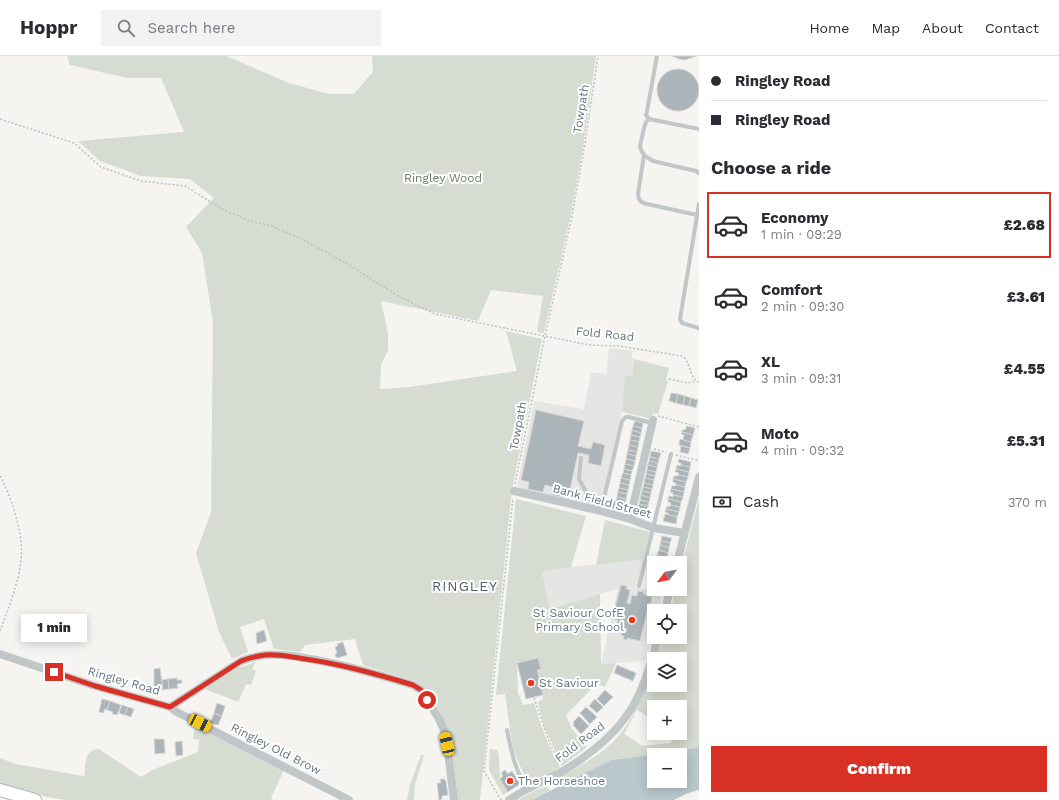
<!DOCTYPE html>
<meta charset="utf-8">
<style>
body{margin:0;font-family:"Work Sans",sans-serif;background:#f2f2f3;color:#2b2b33;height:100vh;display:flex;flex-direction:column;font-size:15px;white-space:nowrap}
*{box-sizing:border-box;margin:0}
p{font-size:13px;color:#7c7c81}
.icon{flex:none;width:22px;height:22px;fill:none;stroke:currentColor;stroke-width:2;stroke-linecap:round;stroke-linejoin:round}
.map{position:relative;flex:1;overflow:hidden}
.drawer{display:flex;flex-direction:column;background:#fff;width:360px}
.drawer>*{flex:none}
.hud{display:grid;align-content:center;height:88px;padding:0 12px;background:#fff}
.needle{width:26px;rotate:238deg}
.tools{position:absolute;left:647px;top:500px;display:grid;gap:8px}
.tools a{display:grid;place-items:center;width:40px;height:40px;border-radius:0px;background:#fff;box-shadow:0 2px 10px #0003;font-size:20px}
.end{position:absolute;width:18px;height:18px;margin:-9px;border:5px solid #d93025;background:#fff;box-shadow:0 0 0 2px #fff}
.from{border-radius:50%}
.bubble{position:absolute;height:28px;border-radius:0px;background:#fff;box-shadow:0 2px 10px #0003;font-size:13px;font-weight:800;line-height:28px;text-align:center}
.car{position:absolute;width:12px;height:24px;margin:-12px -6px;border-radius:5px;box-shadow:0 0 3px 1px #0007;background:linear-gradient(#f5c518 24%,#345 0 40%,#f5c518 0 76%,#345 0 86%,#f5c518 0)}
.hud b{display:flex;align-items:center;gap:14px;height:38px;font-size:15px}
.hud b+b{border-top:1px solid #e1e1e2}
.hud i{width:10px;height:10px;background:#2b2b33}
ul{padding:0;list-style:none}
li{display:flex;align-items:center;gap:12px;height:66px;margin:0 8px 6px;padding:0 4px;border:2px solid transparent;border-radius:0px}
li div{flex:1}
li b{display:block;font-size:15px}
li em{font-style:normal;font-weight:800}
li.on{border-color:#d93025}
li>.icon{width:36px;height:36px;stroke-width:1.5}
h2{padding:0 12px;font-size:18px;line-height:48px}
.pay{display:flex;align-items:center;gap:10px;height:44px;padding:0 12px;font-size:15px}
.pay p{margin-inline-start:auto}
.primary-button{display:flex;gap:8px;margin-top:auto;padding:8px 12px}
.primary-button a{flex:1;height:46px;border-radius:0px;background:#d93025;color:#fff;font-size:16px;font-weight:800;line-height:46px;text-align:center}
header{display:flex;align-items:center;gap:24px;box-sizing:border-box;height:56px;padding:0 20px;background:#fff;border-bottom:1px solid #e1e1e2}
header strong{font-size:19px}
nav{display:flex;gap:22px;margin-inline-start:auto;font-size:14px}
.search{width:280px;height:36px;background:#f2f2f3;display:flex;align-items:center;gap:10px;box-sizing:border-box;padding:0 14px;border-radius:0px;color:#7c7c81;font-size:15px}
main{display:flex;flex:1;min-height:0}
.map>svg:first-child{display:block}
</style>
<header>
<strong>Hoppr</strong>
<div class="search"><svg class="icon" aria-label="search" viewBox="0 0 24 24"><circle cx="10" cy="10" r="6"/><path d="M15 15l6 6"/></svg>Search here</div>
<nav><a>Home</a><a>Map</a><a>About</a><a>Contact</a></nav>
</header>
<main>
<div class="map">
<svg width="699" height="744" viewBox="0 0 699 744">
<rect width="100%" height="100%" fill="#f5f4f0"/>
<g fill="#e5e6e4">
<path d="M609,292L635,295L632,296V299L634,303L632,320L625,319L622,356L600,452L517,432L534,345L584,353L591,316L606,318Z"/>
<path d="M643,503L637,531L662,538L658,555H654V573L647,601L644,605L601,608L618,533L550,553L542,514Z"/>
</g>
<g fill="#d6dcd1" fill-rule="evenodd">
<path d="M67,0H226L289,27L329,38H354L373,16L372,0H596L583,92L570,163L544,277L537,276L543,240L491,234L478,265L381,245L388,278V294L381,309L380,333L409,331L517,315L506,275L542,283L512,434L480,744H458L451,688L444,666L436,649L425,633L415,625L363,609L355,583L305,589L300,596L274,593L264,563L240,571L248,596L232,603L219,576L196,497L211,456L213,266L202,197L186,171L214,142L190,123L141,120L100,105L78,85L184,76L161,22H127L70,9Z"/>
<path d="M634,303L669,312L666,324L668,325L658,358L653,357L652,363L622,356L625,319L632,320Z"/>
<path d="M699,442V691L675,696L611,704L565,728L561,721C578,711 602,698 615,684C635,662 645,636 654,607V629H680V603H656L663,581H680V555H670L676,533H680V516ZM654,651H680V677H676L670,687L643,690L624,678L637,654L654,664Z"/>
<path d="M516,443L586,460L571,511L542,515L550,553L600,538L601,608L616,607L605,631L597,627L566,659L572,673L587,691L562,710L544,670L538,646L543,643L537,614L541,613L538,602L517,607L518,637L523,649L534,647C541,669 548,691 560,711C549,719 539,723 526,723L513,694L505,638L496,639Z"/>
<path d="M605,464L650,476L643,503L596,509Z"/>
<path d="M256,606L252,613L256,615L251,629L246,628L238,646L205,633L238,612Z"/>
<path d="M195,670L284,714L271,742L273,744H66L47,741L0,728V702L15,708L84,720C86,709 84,693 99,693L141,721L152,714L198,696L199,684L193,683Z"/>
<path d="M490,693L497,694L499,699L500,723L508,736L503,739L489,714Z"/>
<path d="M421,699H424L415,729L414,744H407L410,728Z"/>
<path d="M547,730L550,735L532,744H518L534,735Z"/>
</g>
<path fill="#bac8cc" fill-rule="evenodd" d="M699,691V734L686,738L674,744H532L611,704L675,696ZM654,699H680V725H654Z"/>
<g fill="#abb4b8" stroke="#d6d6d3">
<path d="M672,0H696L685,4L679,3Z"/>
<circle cx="678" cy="34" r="21"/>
<path d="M671,337L678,338L676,347L669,345Z"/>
<path d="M678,338L685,340L683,349L676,347Z"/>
<path d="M685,340L691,342L689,350L683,349Z"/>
<path d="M691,342L698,344L696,352L689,350Z"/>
<path d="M536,354L584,365L578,390L591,393L593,386L605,389L601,410L588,407L589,399L578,397L568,442L551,439L553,431L545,429L543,436L528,433L529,426L521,424Z"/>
<path d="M635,365L643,367L642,372L633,370Z"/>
<path d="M633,370L642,372L641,377L632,374Z"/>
<path d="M687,370L695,372L693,379L682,376V374H685Z"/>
<path d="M632,374L641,377L640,381L631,379Z"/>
<path d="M682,376L693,379L691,386L683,384L684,379L681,378Z"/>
<path d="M631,379L640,381L639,386L630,384Z"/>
<path d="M680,383L691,386L690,392L679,389Z"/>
<path d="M630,384L639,386L638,391L629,389Z"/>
<path d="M629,389L638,391L637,396L628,394Z"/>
<path d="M681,390L690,392L688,398L680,396Z"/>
<path d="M628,394L637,396L636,400L627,398Z"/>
<path d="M651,395L661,397L659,403L650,401Z"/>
<path d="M627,398L636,400L635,405L626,403Z"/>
<path d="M650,401L659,403L658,407L649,405Z"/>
<path d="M626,403L635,405L634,410L625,408Z"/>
<path d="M679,403L691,406L690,411L681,409V407L678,406Z"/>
<path d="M649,405L658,407L657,411L648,409Z"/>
<path d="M625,408L634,410L632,415L624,413Z"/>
<path d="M648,409L657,411L656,416L647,414Z"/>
<path d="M677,409L680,410L681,409L690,411L689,416L676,413Z"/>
<path d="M624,413L632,415L631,419L623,417Z"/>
<path d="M676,413L689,416L688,421L678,419L679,417L675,416Z"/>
<path d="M647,414L656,416L655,420L646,418Z"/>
<path d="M623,417L631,419L630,424L621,422Z"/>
<path d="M646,418L655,420L654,424L645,422Z"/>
<path d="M678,419L688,421L686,426L673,423L674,420H678Z"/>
<path d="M621,422L630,424L629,429L620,427Z"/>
<path d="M645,422L654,424L653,429L644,427Z"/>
<path d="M673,423L686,426L685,431L676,429V427L673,426Z"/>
<path d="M620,427L629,429L628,434L619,432Z"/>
<path d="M644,427L653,429L652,433L643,431Z"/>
<path d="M676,429L685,431L684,436L671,433L672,430H675Z"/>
<path d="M643,431L652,433L651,437L642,435Z"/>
<path d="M619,432L628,434L627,438L618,436Z"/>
<path d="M671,433L684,436L683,441L673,439V437L670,436Z"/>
<path d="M642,435L651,437L650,442L641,439Z"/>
<path d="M618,436L627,438L626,443L617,441Z"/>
<path d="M641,439L650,442L649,446L640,444Z"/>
<path d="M673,439L683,441L681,446L668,443L669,440L673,441Z"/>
<path d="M617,441L626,443L625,448L616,446Z"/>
<path d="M668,443L681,446L680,451L670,449L671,447L668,446Z"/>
<path d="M610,444L625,448L623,455L608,451Z"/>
<path d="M640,444L649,446L648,450L639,448Z"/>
<path d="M639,448L648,450L647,456L637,453Z"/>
<path d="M670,449L680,451L679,456L666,453L667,450L670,451Z"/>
<path d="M637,453L647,456L646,461L636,459Z"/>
<path d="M666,453L679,456L677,461L668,459V457L665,456Z"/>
<path d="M665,458L677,461L676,468L663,465Z"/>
<path d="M662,480L672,482L670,487L661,485Z"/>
<path d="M661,485L670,487L669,492L660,489Z"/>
<path d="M660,489L669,492L668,497L659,494Z"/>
<path d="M659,494L668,497L667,502L657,499Z"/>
<path d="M657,499L667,502L665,506L656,504Z"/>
<path d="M650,528L654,530V533H658V536L648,533Z"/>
<path d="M621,529L627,530L626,533L630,534L627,547L630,548L632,539L637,540L638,535L644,536L643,538L652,541L651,548L649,547L640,585L627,582V584L623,583L624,580L621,579L622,576L625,577L627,573L616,570L618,564L612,563Z"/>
<path d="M264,574L267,585L257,588L256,577Z"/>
<path d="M343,586L347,599L338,602L336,601L335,598L337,597L335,591L338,590L337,588Z"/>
<path d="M538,602L541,613L537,614L543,639L526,643L517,607Z"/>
<path d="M617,609L636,617L633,625L614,617Z"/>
<path d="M160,612L163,634H154V613Z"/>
<path d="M177,622V624H182V627L177,628L178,632L169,633L168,623Z"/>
<path d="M168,623L169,633L163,634L162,624Z"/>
<path d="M605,634L613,641L604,650L597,643Z"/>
<path d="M102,643L110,645L107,654L105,653L103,657L99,656Z"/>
<path d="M595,643L603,651L597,657L589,650Z"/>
<path d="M110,645L121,649L117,659L112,658L113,656L107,654Z"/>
<path d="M217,647L225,650L222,660L214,657Z"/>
<path d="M122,649L128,651L125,659L119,657Z"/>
<path d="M128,651L134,653L131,661L125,659Z"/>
<path d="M586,651L597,661L590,668L580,657Z"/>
<path d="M214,657L222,660L218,669L208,667L209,664L211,665Z"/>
<path d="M579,660L589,670L581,678L573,669L574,667L573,666Z"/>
<path d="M154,683H164L165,697L155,698Z"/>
<path d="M182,685L183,699L176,700L175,686Z"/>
<path d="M505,714L508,718L512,715L520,728L508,736L500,723L503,720L501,717Z"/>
<path d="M440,723H445V725H446L448,739L442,740V743L439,744L437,727H441Z"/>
</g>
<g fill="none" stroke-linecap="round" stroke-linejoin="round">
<defs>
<path id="primary" d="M0,734L35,744"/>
</defs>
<use href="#primary" stroke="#b4b9bc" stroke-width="14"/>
<g stroke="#bdbfc1" stroke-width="1.5" stroke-dasharray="2 2" stroke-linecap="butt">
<path d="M0,63L74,87L101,111L141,125L185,130L222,153L250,165L271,170L300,182L346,207L398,240L435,258L589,289L618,290L682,300C692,306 688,322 699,326"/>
<path d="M669,323L688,327L696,325"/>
<path d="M658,360L699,371"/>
<path d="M654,393L666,396"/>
<path d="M676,399L699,405"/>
<path d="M0,420C6,430 10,442 14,453C17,464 20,475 21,486C24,516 10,547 0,575"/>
<path d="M515,428L545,280L571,165L585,87L598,0"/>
<path d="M534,642L549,685L559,708"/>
<path d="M554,729L559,744"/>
<path d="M501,744L484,715L513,442"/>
</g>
<g stroke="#c1c6c8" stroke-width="4">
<path d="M649,63L646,59L647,55L657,0"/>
<path d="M699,73L649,63L646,66L644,72L640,90L642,96L645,100L653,105L696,115L699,117"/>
<path d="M644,99L638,138C638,144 641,147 647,148L697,159"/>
<path d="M699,148L680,263L682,267L699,272"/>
<path d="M581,402L579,423L596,454L602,446L605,438L622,365L626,361H629L652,367"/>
<path d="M639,530L671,398"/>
<path d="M507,674C511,695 515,714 527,733"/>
</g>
<g stroke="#c1c6c8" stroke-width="8">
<path d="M514,435L597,454L630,463L654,472L684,477"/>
<path d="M630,463L653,364"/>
<path d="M677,507L699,421"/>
<path d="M665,555L670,533"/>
<path d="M0,598L95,630L170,651L175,655L349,744"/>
<path d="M170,651L241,605C249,602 257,600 265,599C278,598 293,600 305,602C342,608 377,618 413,629L421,634L439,663L444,674L447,688L454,744"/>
<path d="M509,744C526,732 545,725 563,715C586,701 609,684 625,662C642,640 651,608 658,581"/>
</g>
<use href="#primary" stroke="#fff" stroke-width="12"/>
</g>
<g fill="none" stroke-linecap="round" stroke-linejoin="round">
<path stroke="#d93025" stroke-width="5" d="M54,616L95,630L170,651L241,605C249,602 257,600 265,599C278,598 293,601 305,603C342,608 377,618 413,629L421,634L427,644"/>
</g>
<g fill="#ed3818" stroke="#fff" stroke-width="1.5">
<circle cx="632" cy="564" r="4"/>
<circle cx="531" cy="627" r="4"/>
<circle cx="510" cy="725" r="4"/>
</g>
<g text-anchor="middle" stroke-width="4" stroke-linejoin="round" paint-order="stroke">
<g font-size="12" fill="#627783" stroke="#fff">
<text transform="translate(581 53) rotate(-81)" y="4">Towpath</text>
<text transform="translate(605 278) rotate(6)" y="4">Fold Road</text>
<text transform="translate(518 370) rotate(-79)" y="4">Towpath</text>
<text transform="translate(602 445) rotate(15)" y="4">Bank Field Street</text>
<text transform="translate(124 625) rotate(16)" y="4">Ringley Road</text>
<text transform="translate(580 686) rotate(-37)" y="4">Fold Road</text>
<text transform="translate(276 693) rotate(27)" y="4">Ringley Old Brow</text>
</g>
<g font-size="12" fill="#687a61" stroke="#fff">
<text x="443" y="126">Ringley Wood</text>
</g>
<g font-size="12" fill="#627783" stroke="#fff" text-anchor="start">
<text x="624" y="561" text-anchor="end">St Saviour CofE<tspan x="624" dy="14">Primary School</tspan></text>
<text x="539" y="631">St Saviour</text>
<text x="518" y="729">The Horseshoe</text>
</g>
<g font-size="14" letter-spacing="1" fill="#505f68" stroke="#fff">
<text x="465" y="535">RINGLEY</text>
</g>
</g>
</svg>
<div class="tools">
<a><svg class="needle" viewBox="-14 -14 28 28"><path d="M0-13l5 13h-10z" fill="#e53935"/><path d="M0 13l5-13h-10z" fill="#7c7c81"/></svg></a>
<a><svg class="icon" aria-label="locate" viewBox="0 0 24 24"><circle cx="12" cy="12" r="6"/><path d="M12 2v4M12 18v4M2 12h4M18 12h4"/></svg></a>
<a><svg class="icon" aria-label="layers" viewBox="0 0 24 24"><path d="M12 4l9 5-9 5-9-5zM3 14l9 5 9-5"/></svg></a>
<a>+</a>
<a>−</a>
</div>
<i class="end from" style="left:427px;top:644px"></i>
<i class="end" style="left:54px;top:616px"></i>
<div class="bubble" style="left:21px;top:558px;width:66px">1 min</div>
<i class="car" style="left:200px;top:667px;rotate:117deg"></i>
<i class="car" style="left:447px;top:688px;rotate:347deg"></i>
</div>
<section class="drawer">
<div class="hud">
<b><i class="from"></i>Ringley Road</b>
<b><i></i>Ringley Road</b>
</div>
<h2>Choose a ride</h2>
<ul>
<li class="on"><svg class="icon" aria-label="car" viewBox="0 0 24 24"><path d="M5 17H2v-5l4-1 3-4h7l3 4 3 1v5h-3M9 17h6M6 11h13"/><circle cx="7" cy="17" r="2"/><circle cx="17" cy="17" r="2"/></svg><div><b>Economy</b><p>1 min · 09:29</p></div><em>£2.68</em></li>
<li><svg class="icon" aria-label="car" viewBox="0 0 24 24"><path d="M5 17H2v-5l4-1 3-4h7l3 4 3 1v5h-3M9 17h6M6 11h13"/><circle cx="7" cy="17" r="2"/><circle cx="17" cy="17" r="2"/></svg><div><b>Comfort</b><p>2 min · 09:30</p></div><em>£3.61</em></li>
<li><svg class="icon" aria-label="car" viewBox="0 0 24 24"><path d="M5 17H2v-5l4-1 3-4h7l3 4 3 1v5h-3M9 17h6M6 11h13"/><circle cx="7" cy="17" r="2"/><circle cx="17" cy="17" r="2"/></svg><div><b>XL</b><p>3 min · 09:31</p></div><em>£4.55</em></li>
<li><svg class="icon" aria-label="car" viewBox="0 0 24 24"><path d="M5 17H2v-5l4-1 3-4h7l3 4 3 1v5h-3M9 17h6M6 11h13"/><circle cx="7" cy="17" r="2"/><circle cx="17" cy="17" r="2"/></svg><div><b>Moto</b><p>4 min · 09:32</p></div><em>£5.31</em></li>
</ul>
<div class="pay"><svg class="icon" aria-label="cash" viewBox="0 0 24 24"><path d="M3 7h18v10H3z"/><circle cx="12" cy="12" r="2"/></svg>Cash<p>370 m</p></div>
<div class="primary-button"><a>Confirm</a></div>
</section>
</main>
